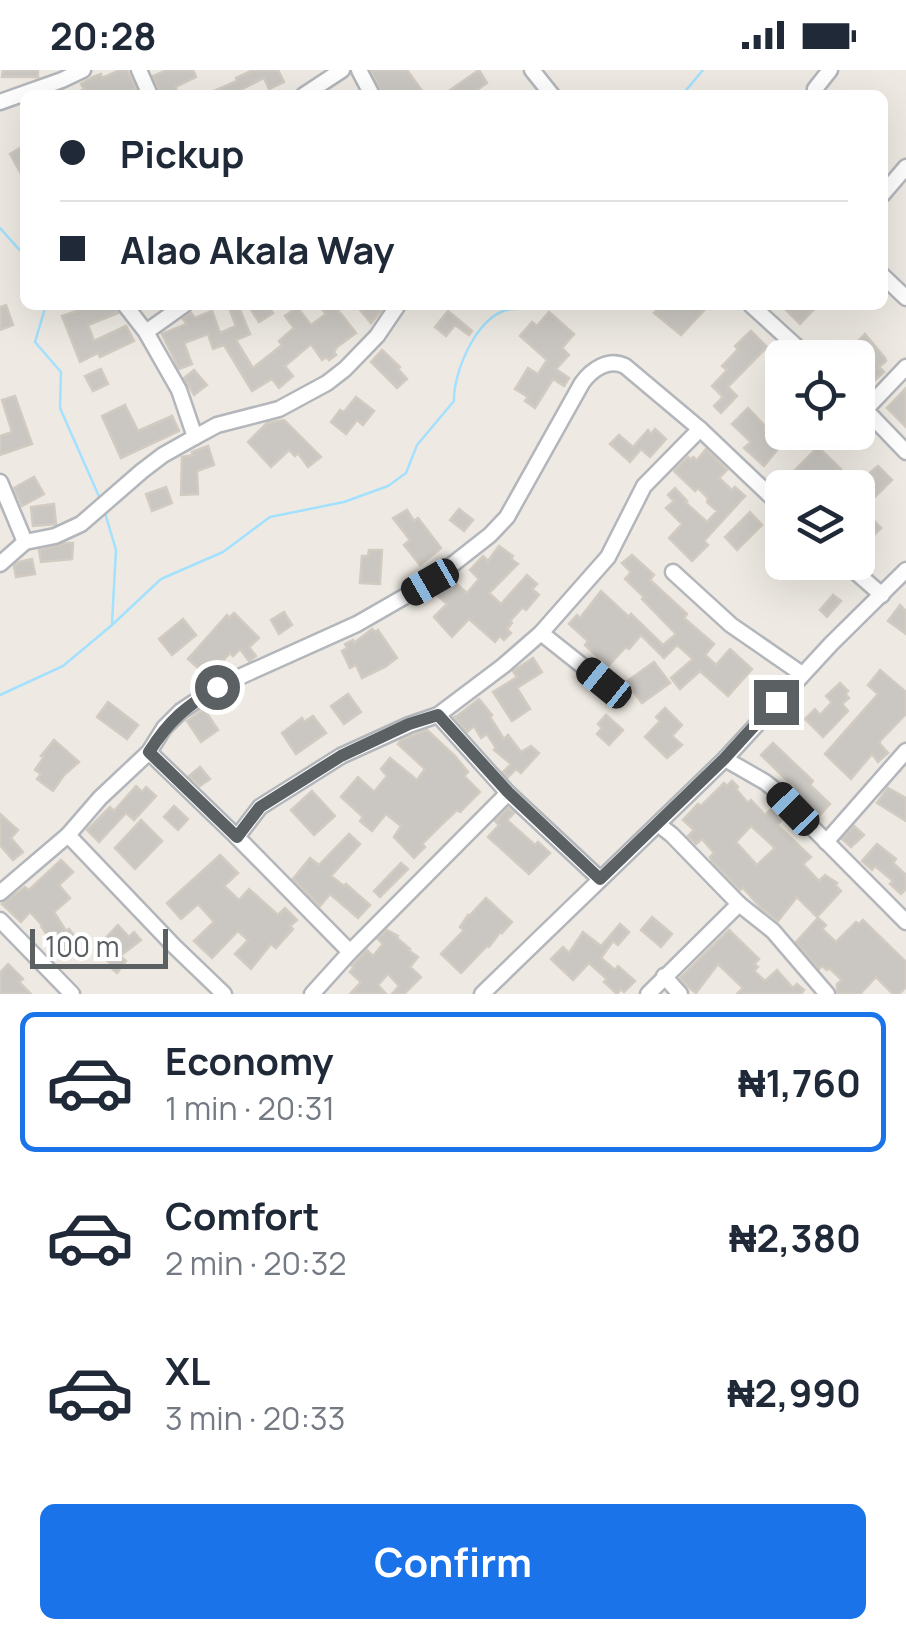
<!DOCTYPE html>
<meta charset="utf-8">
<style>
body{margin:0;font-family:Manrope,sans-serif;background:#f2f2f3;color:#1f2937;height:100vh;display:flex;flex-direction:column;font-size:38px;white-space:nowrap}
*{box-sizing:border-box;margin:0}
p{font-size:32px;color:#747a83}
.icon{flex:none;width:55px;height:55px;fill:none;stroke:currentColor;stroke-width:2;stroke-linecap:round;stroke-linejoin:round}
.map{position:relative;height:924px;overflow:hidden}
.side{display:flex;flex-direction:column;background:#fff;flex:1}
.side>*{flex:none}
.banner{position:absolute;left:20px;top:20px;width:868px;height:220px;border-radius:15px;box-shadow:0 10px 40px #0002;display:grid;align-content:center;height:220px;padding:0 40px;background:#fff}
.fabs{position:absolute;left:765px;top:270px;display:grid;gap:20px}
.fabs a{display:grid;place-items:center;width:110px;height:110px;border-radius:15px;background:#fff;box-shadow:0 10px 40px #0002;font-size:50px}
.scale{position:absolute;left:30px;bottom:25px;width:138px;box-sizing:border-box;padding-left:10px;border:5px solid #5b6063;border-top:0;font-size:28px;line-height:35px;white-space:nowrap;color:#5b6063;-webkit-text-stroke:8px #fff;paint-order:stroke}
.end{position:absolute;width:45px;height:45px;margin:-22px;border:12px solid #5b6063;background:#fff;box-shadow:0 0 0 5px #fff}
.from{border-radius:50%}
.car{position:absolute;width:30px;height:60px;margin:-30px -15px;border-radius:12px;box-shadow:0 0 8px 2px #0007;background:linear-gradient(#222 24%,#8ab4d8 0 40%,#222 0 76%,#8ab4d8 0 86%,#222 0)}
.banner b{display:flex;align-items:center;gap:35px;height:95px;font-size:38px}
.banner b+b{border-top:2px solid #e0e1e3}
.banner i{width:25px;height:25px;background:#1f2937}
ul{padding:18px 0 0;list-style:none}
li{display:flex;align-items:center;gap:30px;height:140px;margin:0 20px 15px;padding:0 20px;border:5px solid transparent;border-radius:15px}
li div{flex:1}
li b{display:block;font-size:38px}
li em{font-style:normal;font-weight:700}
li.on{border-color:#1a73e8}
li>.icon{width:90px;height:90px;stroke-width:1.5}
.action{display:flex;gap:20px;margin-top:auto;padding:20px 40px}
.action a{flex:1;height:115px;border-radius:15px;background:#1a73e8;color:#fff;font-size:40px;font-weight:700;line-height:115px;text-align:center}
.status{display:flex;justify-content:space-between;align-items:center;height:70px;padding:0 50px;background:#fff;direction:ltr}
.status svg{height:28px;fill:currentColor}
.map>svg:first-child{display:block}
</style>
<div class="status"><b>20:28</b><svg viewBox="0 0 49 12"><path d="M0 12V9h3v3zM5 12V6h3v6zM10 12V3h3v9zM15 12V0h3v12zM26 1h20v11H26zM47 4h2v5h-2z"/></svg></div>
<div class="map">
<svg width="906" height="924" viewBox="0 0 906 924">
<rect width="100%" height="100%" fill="#eeeae3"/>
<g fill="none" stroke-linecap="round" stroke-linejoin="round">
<g stroke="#a3e1fe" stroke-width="2.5">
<path d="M682,25L703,0"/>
<path d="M0,158L25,186"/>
<path d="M46,235L35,272L61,302L60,338L101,431"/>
<path d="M105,443L116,480L112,553"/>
<path d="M0,625L63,596L112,555L161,509L223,482L270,447L344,432L388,416L406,403L417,375L454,331C453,301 480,237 516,239L520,235"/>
</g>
</g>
<g fill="#cac7c2" stroke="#d2cbc1" stroke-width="2.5" fill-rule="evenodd">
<path d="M3,0H38V7H2Z"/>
<path d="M120,0H127L136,19L123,25H72L84,19L81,14L93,7L101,4L102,8Z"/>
<path d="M167,0H193L196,7L175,17L179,25H161L153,6Z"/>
<path d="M253,0H278L284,12L269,19L264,8L238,21L239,25H205L237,11L236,8Z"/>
<path d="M371,0H407L425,25H383Z"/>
<path d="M479,0L487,13L470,25H443Z"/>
<path d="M25,75V111L10,84Z"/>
<path d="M6,235L13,255L0,260V237Z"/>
<path d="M93,235H115L118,243L88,255L94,271L126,256L134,271L100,287L98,283L80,292L62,246Z"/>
<path d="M228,235H238L250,264L236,270L253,298L282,275L279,271L294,258L285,246L297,237L311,255L326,244L319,235H334L356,263L337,277L334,282L336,285L329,290L326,287L322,290L311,274L285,296L293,306L279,318L272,309L252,321L224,275L213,279L208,264L184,273L192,294L179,299L162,264L187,254L183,249L191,243L195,248L212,241L220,263L236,256Z"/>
<path d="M248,235H268L273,243L259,252Z"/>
<path d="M356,235H376L381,241L371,253Z"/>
<path d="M652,235H709L681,265L654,243L657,240Z"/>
<path d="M781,235H818L800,254Z"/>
<path d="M448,241L472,261L469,265L455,255L446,266L435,257Z"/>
<path d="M549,242L574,264L562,278L569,285L556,299L569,308L564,316L553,309L535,338L525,331L528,327L515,319L528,298L538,304L547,290L520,266L532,252L537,256Z"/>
<path d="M751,261L767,277L728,317L737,326L721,343L714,336L723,327L712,316L727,300L722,296L738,279L735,276Z"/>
<path d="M865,264L885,288L886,291L879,297L884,302L875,310L869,304L875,299L852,277Z"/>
<path d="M382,280L400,297L398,299L407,309L397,318L371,292Z"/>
<path d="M101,299L108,314L93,321L85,306Z"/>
<path d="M194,300L207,315L194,325L184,308Z"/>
<path d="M906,318V357L887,338Z"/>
<path d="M15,326L32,374L0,385V366L12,362L2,330Z"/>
<path d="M356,327L374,341L363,355L357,350L346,364L331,352L340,340L344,342Z"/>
<path d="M125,335L138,361L172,346L179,361L121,388L102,346Z"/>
<path d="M748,338L765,356L763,358L782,374L764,396L744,378L751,372L732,354Z"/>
<path d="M284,350L321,387L308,397L298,383L295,386L289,380L271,397L248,372L267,353Z"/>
<path d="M655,359L666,369L650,387L641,379L630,392L610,374L619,365L633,377L648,360L651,364Z"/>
<path d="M208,376L214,395L197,401L198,424L181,425L182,387L193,385L192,382Z"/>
<path d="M818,377L841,399L824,418H785L781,414Z"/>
<path d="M706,379L727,400L719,408L732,420L735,417L745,426L704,471L708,475L692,491L669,468L682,454L666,438L674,431L668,425L675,418L687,431L685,432L707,452L717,441L707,432L708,428L698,418L695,421L674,401L688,387L691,390L693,387L697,390Z"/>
<path d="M878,396L892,410L866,436L859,428L871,416L869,413L874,408L870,403Z"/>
<path d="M34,407L44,424L22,436L14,418Z"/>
<path d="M166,417L172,433L152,441L146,424Z"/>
<path d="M54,434L56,454L33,456L31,437Z"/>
<path d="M459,439L473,450L464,461L450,450Z"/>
<path d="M407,440L414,451L418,448L441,478L420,495L404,475L410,470L393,448Z"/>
<path d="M750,442L762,455L737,480L725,467Z"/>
<path d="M866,442L881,458L858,481V450Z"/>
<path d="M65,473H73L72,489L41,492L39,480Z"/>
<path d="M499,476L513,486L511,489L518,494L489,523L501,534L527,505L537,514L532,519L539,525L526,540L523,537L510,551L512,553L507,559L511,563L504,570L500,566L495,572L469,549L452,567L434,547L447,534L438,526L452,510L467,523L479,509L470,500L483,486L488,491Z"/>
<path d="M369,480H382L380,514L360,513L362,486H368Z"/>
<path d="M632,485L654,505L650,510L687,544L684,548L714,574L705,585L716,595L730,579L752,599L728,626L700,601L680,619L671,608L693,589L677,575L664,588L641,565L629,579L626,577L608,596L585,575L588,571L569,554L577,545L580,548L601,521L629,547L631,544L663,575L676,564L642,529L644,527L625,509L631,502L622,493Z"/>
<path d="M32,489L35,504L16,507L14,496L19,492Z"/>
<path d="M833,525L841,531L827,547L820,540Z"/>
<path d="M900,535L906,541V564L888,551Z"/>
<path d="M284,542L292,555L279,564L271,550Z"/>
<path d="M234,543L259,568L249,577L256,586L249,591L240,579L233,586L230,583L208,607L188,589L227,545L229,548Z"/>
<path d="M183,549L196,565L172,585L159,569Z"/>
<path d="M372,559L376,562L378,560L397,588L385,597L362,608L356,595L350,598L342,581L347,578L345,574L353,570L354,573Z"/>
<path d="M533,588L542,602L517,618L530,639L512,651L493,622L517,607L513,601Z"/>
<path d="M654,592L670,613L642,633L626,612Z"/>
<path d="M880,600L906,622V644L880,671V674L888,683L878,692L872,684L851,709L825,684L878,624L868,615Z"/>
<path d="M840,613L848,621L845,624L849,628L842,634L848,641L823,667L805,649L815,639L820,645L832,632L826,626Z"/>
<path d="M348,624L361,642L344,654L331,636Z"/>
<path d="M479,629L492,645L490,647L504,669L508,665L521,682L531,676L539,683L521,703L516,699L508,707L503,702L511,694L494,680L496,678L487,664L481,668L474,656L467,662L454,647L457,646Z"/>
<path d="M108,632L138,655L127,669L97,647Z"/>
<path d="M665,638L682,655L672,666L682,675L667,688L645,667L660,651L656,647Z"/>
<path d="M204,639L218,660L201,672L187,651Z"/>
<path d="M606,645L623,660L609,675L597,664L602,658L598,654Z"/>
<path d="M313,646L326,663L296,684L282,663L302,648L304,652Z"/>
<path d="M427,660L455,686L468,702L464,706L480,722L460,742L457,740L441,755L422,774L425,777L414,788L394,767L401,756L386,744L372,761L360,751L363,747L341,727L358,707L374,722L387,706L381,699L390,688L417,710L425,699L398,674L401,670Z"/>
<path d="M54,670L79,692L64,705L53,721L37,709L41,704L35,700L44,687L41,686Z"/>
<path d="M773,673L813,711L810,715L830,734L817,748L790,720L793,716L761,685Z"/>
<path d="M200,697L210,709L200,716L189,706Z"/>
<path d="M732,711L738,717L736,719L748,733L751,730L765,745L772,738L782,750L777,755L811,787L803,794L819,811L825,805L837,813L835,815L841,821L817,847L797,827L778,851L761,838L743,818L740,820L712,791L710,787L714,783L702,769L696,774L688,766L694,760L683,750L698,734L701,736L724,713L727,716ZM751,756L775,778L757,795L736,772Z"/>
<path d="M136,716L142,722L146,717L156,726L134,750L126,743L99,772L87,760L110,737L114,741Z"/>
<path d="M888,718L906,728V751L877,733Z"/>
<path d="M312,721L335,746L314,765L291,740Z"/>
<path d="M174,736L188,749L178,760L164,747Z"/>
<path d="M508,738L514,743L507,750L535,775L538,772L550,783L529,804L488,767L499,755L495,751Z"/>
<path d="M0,744L18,760L11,768L23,782L13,790L0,775Z"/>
<path d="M141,750L162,771L135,799L115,778Z"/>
<path d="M854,756L864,765L851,777L842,769Z"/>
<path d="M349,764L360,774L331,806L344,816L346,814L370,835L358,848L330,824L320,836L293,809L310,788L319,795Z"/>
<path d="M877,774L896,789L893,793L906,805V819L901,824L890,814L893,811L875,796L872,800L862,791Z"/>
<path d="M220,785L238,803L224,816L239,830L249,819L278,845L285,838L297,850L290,856L293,859L276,878L271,874L251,899L235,884L248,870L238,861L212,888L194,871L214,852L198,834L181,849L167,833Z"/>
<path d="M61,790L73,802L59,815L70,828L54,842L66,861L69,859L79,872L64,884L58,877L56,879L41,856L42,855L30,842L21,852L2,834L25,817L29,820Z"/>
<path d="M401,793L408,799L380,827L374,821Z"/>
<path d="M486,828L512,852L502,863L501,861L489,877L487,876L461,903L441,884L464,860L460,857L468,845L469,846Z"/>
<path d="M652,847L672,864L661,877L641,860Z"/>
<path d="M818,848L826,855L822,859L836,872L856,852L859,854L863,850L906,892V917L899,924H893L876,907L860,924H837V914L842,910L829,898L827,900L822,896L819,899L796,872Z"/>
<path d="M620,854L629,862L618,875L613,871L601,888L615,900L618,896L635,911L624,922L621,919L617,924L604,912L607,909L589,893L573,910L551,889L563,877L569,883L583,862L601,876Z"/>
<path d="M118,855L129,867L134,862L141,870L120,886L126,891L117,903L110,897L112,895L95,879Z"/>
<path d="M387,860L398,866L397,868L410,879L408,880L418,887L410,897L421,907L404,924H392L399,916L388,904L378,915L386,924H350L361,912L350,902L354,897L352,896L367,880L373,886L383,874L378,869Z"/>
<path d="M729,860L759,889L754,894L758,897L754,901L765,911L777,900L793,918L797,914L804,920L801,924H737L743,918L718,894L696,923L688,917L680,908Z"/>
<path d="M8,894L23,909L19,912L31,924H0V903Z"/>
</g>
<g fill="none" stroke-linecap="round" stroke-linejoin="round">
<defs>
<g id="minor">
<path d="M139,0L150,25"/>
<path d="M359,0L372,25"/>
<path d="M532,0L552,25"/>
<path d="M815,19L830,0"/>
<path d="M304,25L342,0"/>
<path d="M0,32L62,10L83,0"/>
<path d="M882,125L906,97"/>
<path d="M882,205L906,228"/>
<path d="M125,235L146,262L179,320L195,367"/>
<path d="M751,235L809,288"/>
<path d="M146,262L184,235"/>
<path d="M858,332L906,382"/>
<path d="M866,339L906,297"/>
<path d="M0,412L25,472"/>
<path d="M844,492L882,525"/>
<path d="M0,494L25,472L55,466L81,454L142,401L163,385L195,367L217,355L279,339L327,313L345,299L377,266L398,235"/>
<path d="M673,502L731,555L802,604"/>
<path d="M541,563L604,613"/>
<path d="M438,645L508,723L600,809"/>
<path d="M149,682L237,767L350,882"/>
<path d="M725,689L765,712L774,719L906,852"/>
<path d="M658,754L672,765L739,834L773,861L827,924"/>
<path d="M68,765L174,876L224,924"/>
<path d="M237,767L260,737L341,686L409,655L438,645L503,596L541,563L608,487L644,416L700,359"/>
<path d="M826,772L906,681"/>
<path d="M0,823L68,765L100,728L149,682L164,658L181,641L217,617L357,554L430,512L490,465L507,447L582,313C592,299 609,288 625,296L700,359L782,437"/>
<path d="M0,850L72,924"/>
<path d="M664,906L680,924"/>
<path d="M312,924L350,882L508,723"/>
<path d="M482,924L725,689L831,574L906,500"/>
<path d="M648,924L739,834"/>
</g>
</defs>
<use href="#minor" stroke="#b3b6ba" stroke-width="19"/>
<use href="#minor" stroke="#fff" stroke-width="14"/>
</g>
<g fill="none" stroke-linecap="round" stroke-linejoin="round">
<path stroke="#5b6063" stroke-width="12" d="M217,617C185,638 170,649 149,682L237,767L260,737L341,686L409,654L438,645L508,722L600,809L724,689L776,632"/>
</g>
</svg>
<div class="fabs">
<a><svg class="icon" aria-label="locate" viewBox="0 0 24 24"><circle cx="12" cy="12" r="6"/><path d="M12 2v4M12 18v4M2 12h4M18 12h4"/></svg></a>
<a><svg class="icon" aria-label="layers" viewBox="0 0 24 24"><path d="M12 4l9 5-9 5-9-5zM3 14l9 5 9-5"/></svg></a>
</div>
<div class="scale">100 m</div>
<i class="end from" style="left:217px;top:617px"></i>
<i class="end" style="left:776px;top:632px"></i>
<i class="car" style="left:430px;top:512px;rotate:240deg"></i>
<i class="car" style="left:604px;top:613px;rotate:309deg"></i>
<i class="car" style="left:793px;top:739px;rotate:316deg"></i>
<div class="banner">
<b><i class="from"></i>Pickup</b>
<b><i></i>Alao Akala Way</b>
</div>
</div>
<section class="side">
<ul>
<li class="on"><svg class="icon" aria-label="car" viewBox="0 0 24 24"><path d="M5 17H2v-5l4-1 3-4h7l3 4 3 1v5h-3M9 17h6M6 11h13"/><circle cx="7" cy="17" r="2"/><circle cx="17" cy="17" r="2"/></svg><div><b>Economy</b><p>1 min · 20:31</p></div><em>₦1,760</em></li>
<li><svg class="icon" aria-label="car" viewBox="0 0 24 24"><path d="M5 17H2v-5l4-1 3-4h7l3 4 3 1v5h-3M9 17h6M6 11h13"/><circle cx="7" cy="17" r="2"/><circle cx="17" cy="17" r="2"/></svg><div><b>Comfort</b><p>2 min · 20:32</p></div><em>₦2,380</em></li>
<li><svg class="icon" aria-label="car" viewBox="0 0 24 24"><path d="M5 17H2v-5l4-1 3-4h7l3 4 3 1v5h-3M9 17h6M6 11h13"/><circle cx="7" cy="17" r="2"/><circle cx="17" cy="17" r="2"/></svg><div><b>XL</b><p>3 min · 20:33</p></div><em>₦2,990</em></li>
</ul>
<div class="action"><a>Confirm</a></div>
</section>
